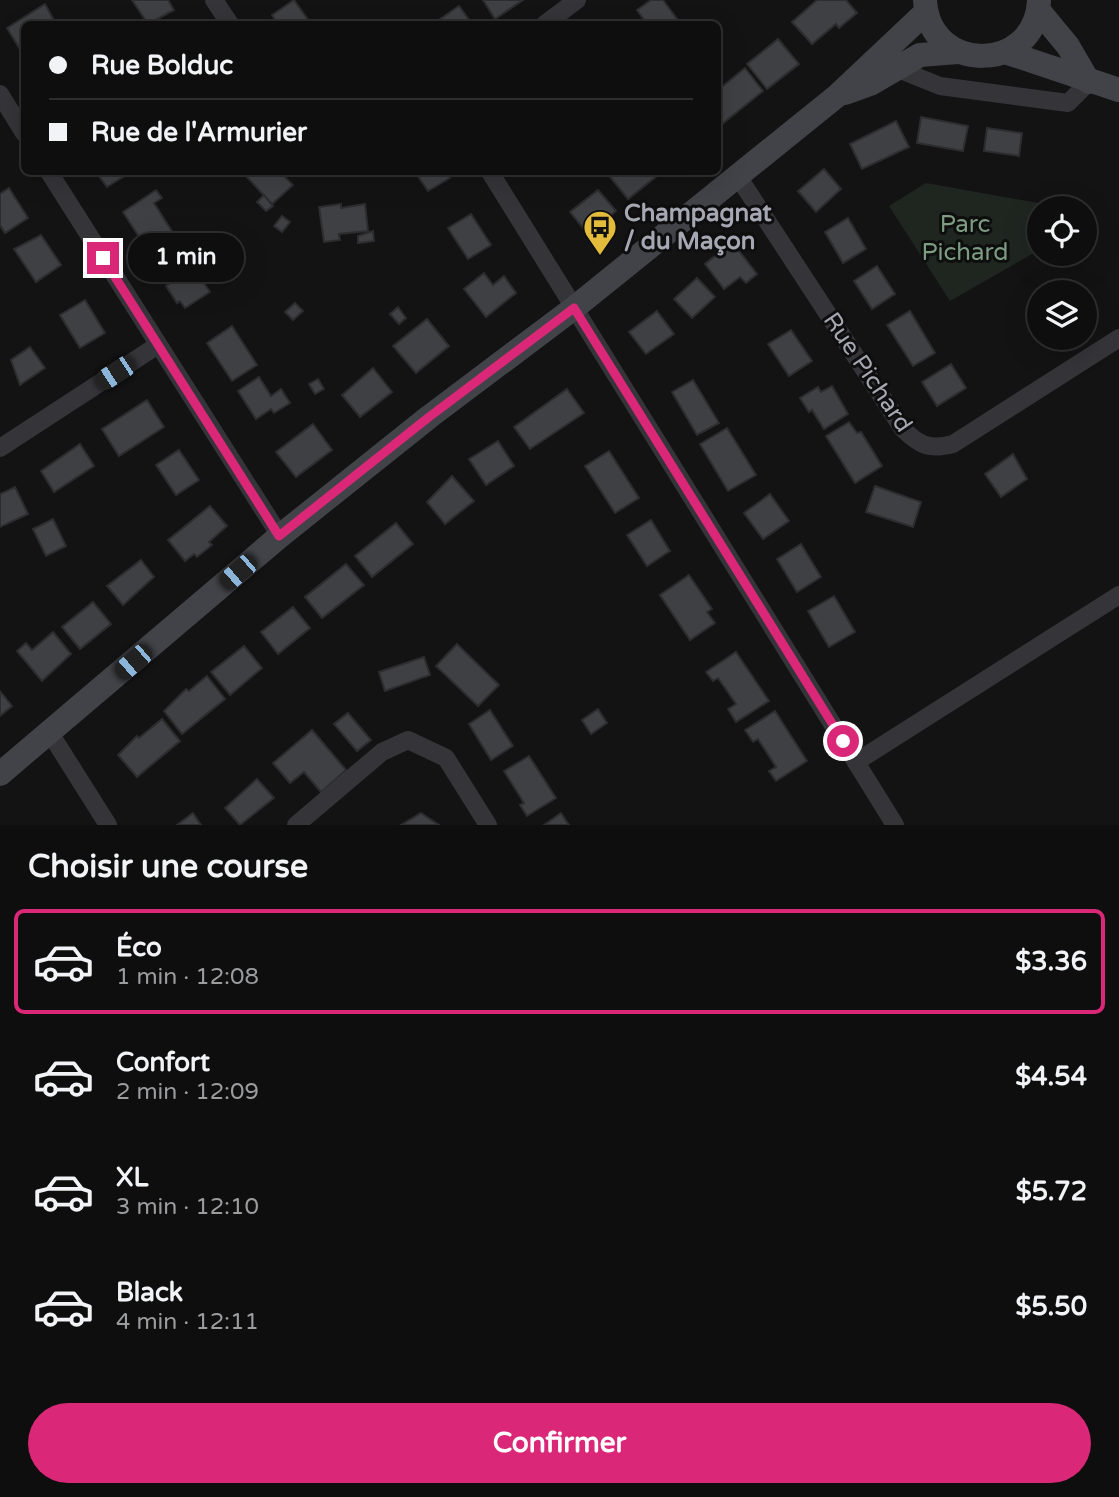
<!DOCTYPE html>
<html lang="fr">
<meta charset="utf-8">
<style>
body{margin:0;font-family:"Varela Round",sans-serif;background:#1c1c1d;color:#f1f3f6;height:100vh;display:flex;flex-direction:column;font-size:26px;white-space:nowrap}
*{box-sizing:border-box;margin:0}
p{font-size:23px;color:#9b9c9e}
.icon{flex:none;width:38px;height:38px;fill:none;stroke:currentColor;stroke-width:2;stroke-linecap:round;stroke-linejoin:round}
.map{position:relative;height:825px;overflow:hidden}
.panel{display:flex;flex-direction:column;background:#0e0e0f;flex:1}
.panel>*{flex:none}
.banner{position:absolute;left:21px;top:21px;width:700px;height:154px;border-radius:10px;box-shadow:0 7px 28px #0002,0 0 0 2px #2e2e2f;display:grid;align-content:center;height:154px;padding:0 28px;background:#0e0e0f}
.buttons{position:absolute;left:1027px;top:196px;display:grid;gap:14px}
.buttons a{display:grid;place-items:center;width:70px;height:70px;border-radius:50%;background:#0e0e0f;box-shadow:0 7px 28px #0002,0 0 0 2px #2e2e2f;font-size:35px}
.end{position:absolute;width:32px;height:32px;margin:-16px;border:9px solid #db2777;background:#fff;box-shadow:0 0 0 4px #fff}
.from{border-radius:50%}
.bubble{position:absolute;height:49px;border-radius:24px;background:#0e0e0f;box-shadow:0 7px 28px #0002,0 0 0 2px #2e2e2f;font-size:23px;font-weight:800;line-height:49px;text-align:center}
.car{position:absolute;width:21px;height:42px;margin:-21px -10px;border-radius:9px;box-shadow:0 0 5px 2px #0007;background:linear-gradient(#222 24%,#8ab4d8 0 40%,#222 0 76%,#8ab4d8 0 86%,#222 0)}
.banner b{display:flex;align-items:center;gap:24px;height:66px;font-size:26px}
.banner b+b{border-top:2px solid #2e2e2f}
.banner i{width:18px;height:18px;background:#f1f3f6}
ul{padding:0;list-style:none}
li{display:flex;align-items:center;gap:21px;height:105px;margin:0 14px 10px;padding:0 14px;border:4px solid transparent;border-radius:10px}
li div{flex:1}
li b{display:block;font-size:26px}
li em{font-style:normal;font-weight:800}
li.on{border-color:#db2777}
li>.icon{width:63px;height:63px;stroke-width:1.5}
h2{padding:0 28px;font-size:32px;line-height:84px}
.primary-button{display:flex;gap:14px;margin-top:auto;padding:14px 28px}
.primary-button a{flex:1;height:80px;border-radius:42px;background:#db2777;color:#fff;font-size:28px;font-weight:800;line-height:80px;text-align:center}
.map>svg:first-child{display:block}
</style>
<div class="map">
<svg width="1119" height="825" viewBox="0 0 1119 825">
<rect width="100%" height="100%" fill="#131314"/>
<path fill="#1f2620" d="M926,183L1066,208H1040L1039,250L950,301L889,206Z"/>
<g fill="#3f4044" stroke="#2d2d30" stroke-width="2">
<path d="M132,0H168L174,10L148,24Z"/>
<path d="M294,0L311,24H278L272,15Z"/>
<path d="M483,0H523L495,19Z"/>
<path d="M651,0H663L680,23L647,24L637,10Z"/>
<path d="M817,0H846L857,13L839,28L836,24L812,44L792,22Z"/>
<path d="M45,4L56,24H24V56L7,28Z"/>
<path d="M459,6L472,24H433Z"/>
<path d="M778,39L799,64L767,89L747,64Z"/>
<path d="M745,68L763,91L722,124L718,119V90Z"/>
<path d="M921,117L968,126L963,151L917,143Z"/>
<path d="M896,121L909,147L862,169L850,144Z"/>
<path d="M987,128L1022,133L1019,156L984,151Z"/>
<path d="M824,169L841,189L816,212L798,191Z"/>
<path d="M96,172H131L107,187Z"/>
<path d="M248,172H280L293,185L272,204L244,174Z"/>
<path d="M415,172H446L450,178L428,191Z"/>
<path d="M617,172H662L628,199L610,177Z"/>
<path d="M9,188L28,218L5,233L0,225V194Z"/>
<path d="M156,190L162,198L154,203L173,233L147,249L123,212Z"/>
<path d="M598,190L616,211L588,234L570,212Z"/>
<path d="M264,195L273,206L266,211L257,202Z"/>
<path d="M341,204V208L365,204L368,231L339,234L340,240L324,242L319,207Z"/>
<path d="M471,214L491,245L468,259L448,228Z"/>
<path d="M282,216L290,222L282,232L274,226Z"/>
<path d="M848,218L866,249L843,263L825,232Z"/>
<path d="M373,231L374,241L358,243V236Z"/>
<path d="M41,235L61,265L36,282L14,249Z"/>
<path d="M732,242L757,274L746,283L740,277L724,289L705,264Z"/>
<path d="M189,261L210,292L185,308L180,301L177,303L166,286L169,284L164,277Z"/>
<path d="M877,266L895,294L872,309L854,281Z"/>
<path d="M484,273L493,285L504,276L516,293L486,317L464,289Z"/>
<path d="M697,278L715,297L692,318L674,299Z"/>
<path d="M85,300L105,333L80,348L60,315Z"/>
<path d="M295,303L303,311L293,320L285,312Z"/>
<path d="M398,307L406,318L399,324L390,314Z"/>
<path d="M657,311L674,334L646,354L629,332Z"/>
<path d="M910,311L935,353L913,366L887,325Z"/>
<path d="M427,319L449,346L416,373L393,346Z"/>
<path d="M232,326L257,365L232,381L207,343Z"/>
<path d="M791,330L812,361L789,376L768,344Z"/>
<path d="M30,347L45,368L20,385L11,360Z"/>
<path d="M951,364L966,388L937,406L922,382Z"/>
<path d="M373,368L392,392L360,417L342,395Z"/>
<path d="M259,377L271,396L281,389L290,403L274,413L271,409L256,419L238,391Z"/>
<path d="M318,379L324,389L315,394L309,384Z"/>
<path d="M693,380L719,423L697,435L672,392Z"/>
<path d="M832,386L848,414L824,429L812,410L809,412L800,398L818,387L821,392Z"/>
<path d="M567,389L584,413L530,449L514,427Z"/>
<path d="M147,400L164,427L119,456L102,429Z"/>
<path d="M849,422L857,433L861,432L882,466L855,483L826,436Z"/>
<path d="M313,424L332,450L296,477L276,452Z"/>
<path d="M727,428L756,475L728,491L700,444Z"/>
<path d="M498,441L514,466L486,485L469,459Z"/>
<path d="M80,444L94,466L54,492L41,471Z"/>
<path d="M179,450L199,480L176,495L156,465Z"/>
<path d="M609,451L639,498L615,513L585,466Z"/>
<path d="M1013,454L1027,479L1001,497L985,474Z"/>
<path d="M452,476L474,501L445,524L427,502Z"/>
<path d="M875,486L921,502L913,527L866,512Z"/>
<path d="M15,487L28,514L0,527V494Z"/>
<path d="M770,494L789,521L763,539L744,513Z"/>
<path d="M210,506L227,526L209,542L212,545L197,557L194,554L185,561L168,540Z"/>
<path d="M53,519L66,546L46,556L33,529Z"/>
<path d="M651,520L670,551L647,566L627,535Z"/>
<path d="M396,523L413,544L372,577L355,556Z"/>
<path d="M801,544L821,577L797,592L777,559Z"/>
<path d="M141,560L154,577L123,605L107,586Z"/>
<path d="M346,564L364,585L322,618L305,597Z"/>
<path d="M689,575L712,609L707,612L715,623L690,640L660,595Z"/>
<path d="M834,596L855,632L829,647L808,611Z"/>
<path d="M93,602L111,624L80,649L62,627Z"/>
<path d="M293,607L310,628L278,654L261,632Z"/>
<path d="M53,632L71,654L42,681L17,651L26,643L32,650Z"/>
<path d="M457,644L499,685L478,706L436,666Z"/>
<path d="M244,646L262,668L230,695L211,672Z"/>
<path d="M736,652L769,701L736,722L728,709L736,704L718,678L713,681L706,672Z"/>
<path d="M424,657L430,675L385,691L379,672Z"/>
<path d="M207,676L225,699L182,734L164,711L186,689L189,691Z"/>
<path d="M0,691L12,706L0,716Z"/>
<path d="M598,709L607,723L591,734L582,720Z"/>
<path d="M490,710L513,746L491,760L469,724Z"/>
<path d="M775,711L807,761L776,781L769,771L776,767L758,739L753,742L745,730Z"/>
<path d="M348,713L371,740L357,751L334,724Z"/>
<path d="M162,719L180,741L137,777L118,755L137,736L139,738Z"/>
<path d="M312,730L346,770L321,792L304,772L290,783L273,763Z"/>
<path d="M529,756L556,798L527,816L520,805L524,803L504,771Z"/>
<path d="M257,779L274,798L240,825L225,808Z"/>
<path d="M193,813L201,825H177Z"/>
<path d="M421,813L439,825H401Z"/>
<path d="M561,813L569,825H544Z"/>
</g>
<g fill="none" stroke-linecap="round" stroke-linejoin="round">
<g stroke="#343439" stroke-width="18">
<path d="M214,0L230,24"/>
<path d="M545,24L577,0"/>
<path d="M898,69L940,86L1068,103L1089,82"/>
<path d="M0,94L24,133"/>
<path d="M49,172L280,536"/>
<path d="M490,172L895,825"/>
<path d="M737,175L903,429C920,446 930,450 953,444L1119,338"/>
<path d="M0,448L158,345"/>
<path d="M50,733L108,825"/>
<path d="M856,762L1119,595"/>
<path d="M296,825L382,752L408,740L446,758L488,825"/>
</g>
<g stroke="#424348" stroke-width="24">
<path d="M925,0C929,75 1036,74 1039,0"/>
<path d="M1039,11L1068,46L1089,82"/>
<path d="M1005,52L1119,90"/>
<path d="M845,93L870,84L920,55L958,52"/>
<path d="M0,774L280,536L429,417L574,308L838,95L926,12"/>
</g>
</g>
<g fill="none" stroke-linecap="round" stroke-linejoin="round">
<path stroke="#db2777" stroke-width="9" d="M103,258L279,536L429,417L574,308L843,741"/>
</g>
<defs>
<symbol id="bus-pin" viewBox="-11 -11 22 30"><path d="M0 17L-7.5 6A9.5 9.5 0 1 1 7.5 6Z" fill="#e3bc3b" stroke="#0e0e0f"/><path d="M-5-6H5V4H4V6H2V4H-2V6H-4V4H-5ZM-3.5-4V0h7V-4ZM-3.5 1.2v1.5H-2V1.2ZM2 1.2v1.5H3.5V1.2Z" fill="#111"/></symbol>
</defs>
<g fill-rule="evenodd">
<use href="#bus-pin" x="581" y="208" width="38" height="52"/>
</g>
<g text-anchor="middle" stroke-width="6" stroke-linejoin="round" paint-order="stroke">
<g font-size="24" font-weight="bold" fill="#a5a8b3" stroke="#0e0e0f" text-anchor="start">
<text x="624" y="221">Champagnat<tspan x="624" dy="28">/ du Maçon</tspan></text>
</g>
<g font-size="24" fill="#7d9d82" stroke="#0e0e0f">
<text x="965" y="232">Parc<tspan x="965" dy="28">Pichard</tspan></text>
</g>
<g font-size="24" fill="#a5a8b3" stroke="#0e0e0f">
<text transform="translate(868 372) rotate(56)" y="8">Rue Pichard</text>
</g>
</g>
</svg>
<div class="buttons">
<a><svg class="icon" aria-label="locate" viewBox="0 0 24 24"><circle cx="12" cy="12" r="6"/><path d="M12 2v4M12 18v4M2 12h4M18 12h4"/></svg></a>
<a><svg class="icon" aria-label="layers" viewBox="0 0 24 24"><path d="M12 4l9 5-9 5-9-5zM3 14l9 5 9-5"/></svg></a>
</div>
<i class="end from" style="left:843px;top:741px"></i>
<i class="end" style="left:103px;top:258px"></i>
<div class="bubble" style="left:128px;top:233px;width:116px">1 min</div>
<i class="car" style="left:115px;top:373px;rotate:237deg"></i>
<i class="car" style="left:238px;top:572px;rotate:229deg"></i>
<i class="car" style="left:133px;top:662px;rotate:229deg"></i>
<div class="banner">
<b><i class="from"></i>Rue Bolduc</b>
<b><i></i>Rue de l'Armurier</b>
</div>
</div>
<section class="panel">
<h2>Choisir une course</h2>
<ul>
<li class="on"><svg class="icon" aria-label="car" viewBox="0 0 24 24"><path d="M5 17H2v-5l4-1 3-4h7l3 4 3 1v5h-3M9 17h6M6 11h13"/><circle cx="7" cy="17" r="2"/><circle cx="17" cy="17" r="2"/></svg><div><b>Éco</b><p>1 min · 12:08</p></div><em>$3.36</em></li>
<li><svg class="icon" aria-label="car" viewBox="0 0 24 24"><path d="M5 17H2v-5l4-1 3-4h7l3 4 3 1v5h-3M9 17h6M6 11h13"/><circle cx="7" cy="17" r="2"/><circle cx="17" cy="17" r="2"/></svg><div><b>Confort</b><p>2 min · 12:09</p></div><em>$4.54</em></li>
<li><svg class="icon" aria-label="car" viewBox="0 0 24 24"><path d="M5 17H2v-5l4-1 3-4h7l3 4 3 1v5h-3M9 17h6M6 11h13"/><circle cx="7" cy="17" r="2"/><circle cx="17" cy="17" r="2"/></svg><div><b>XL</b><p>3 min · 12:10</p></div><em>$5.72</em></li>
<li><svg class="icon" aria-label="car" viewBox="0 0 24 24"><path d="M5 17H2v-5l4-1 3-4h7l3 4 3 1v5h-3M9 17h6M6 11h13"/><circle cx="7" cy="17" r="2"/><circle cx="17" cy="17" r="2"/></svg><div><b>Black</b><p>4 min · 12:11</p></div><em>$5.50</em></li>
</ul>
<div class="primary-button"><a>Confirmer</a></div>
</section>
